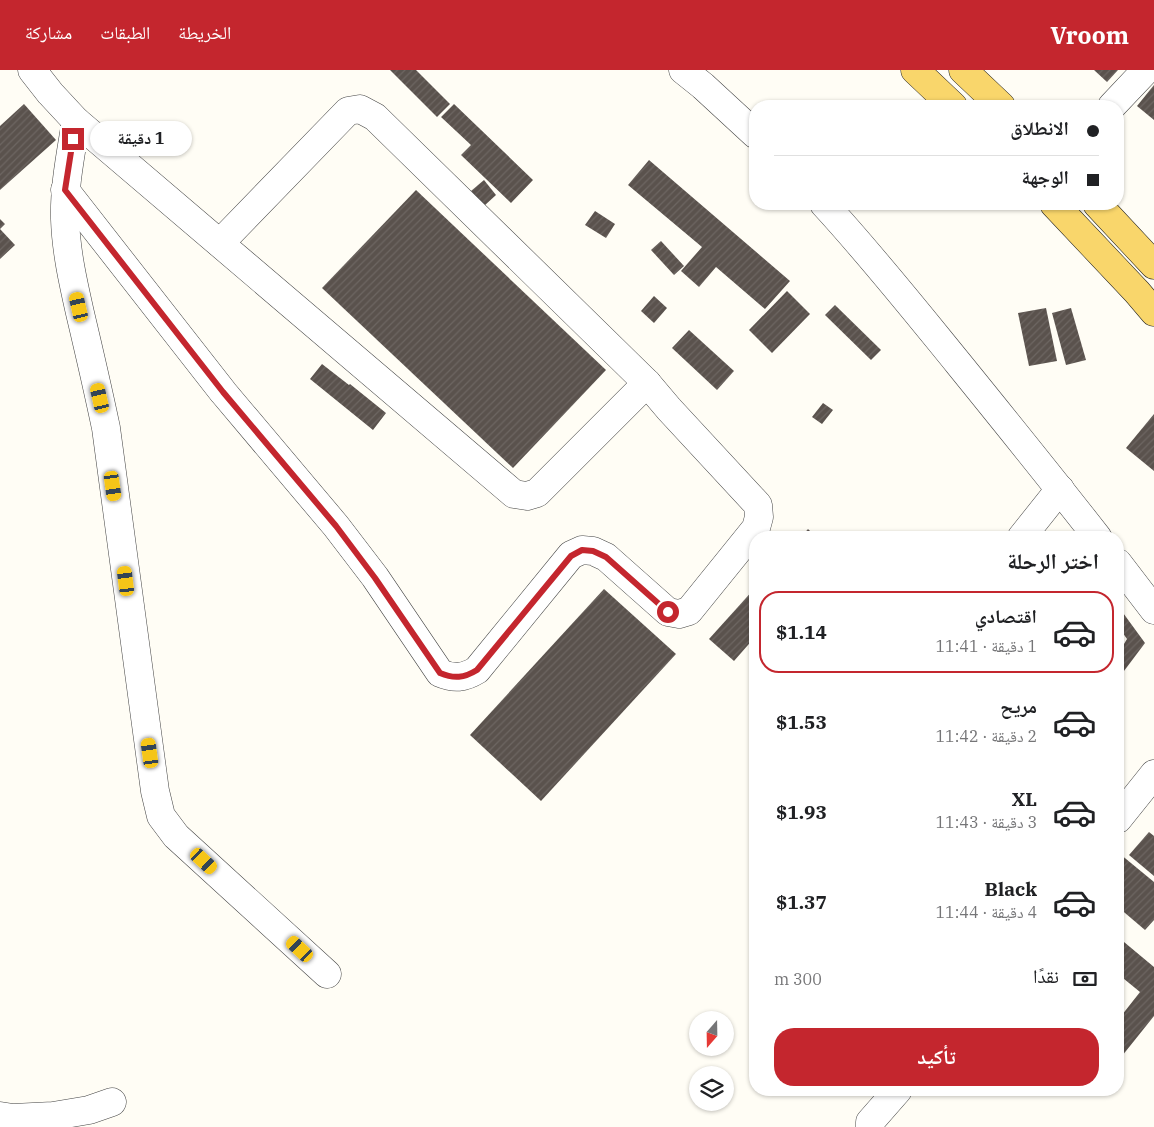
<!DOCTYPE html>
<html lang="ar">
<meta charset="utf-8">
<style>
body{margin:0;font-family:"IBM Plex Serif","Noto Naskh Arabic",serif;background:#f6f6f6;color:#202124;direction:rtl;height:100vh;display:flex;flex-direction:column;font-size:19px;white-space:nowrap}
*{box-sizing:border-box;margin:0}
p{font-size:16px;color:#757577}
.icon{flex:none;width:28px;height:28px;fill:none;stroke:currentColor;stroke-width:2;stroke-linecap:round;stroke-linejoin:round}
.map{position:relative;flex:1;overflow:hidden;direction:ltr}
.drawer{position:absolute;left:749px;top:461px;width:375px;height:565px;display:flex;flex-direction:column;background:#fff;border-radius:20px;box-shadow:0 1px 4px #0004;direction:rtl}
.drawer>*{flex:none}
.banner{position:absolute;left:749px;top:30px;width:375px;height:110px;border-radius:20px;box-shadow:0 1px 4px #0004;direction:rtl;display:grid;align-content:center;height:110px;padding:0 25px;background:#fff}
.needle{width:32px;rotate:200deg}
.controls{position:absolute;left:689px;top:941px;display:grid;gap:10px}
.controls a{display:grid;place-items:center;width:45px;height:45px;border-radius:50%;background:#fff;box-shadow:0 1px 4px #0004;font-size:25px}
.end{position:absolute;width:22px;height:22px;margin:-11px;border:6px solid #c4262e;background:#fff;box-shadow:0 0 0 2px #fff}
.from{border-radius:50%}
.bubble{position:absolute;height:35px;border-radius:18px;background:#fff;box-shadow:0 1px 4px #0004;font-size:16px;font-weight:800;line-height:35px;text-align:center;direction:rtl}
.car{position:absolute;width:15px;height:30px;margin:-15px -8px;border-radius:6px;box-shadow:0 0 4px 1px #0007;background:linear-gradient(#f5c518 24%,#345 0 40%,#f5c518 0 76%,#345 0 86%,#f5c518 0)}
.banner b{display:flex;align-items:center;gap:18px;height:48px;font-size:19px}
.banner b+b{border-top:1px solid #e0e0e0}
.banner i{width:12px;height:12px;background:#202124}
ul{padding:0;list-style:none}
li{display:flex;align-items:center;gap:15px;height:82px;margin:0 10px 8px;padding:0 15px;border:2px solid transparent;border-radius:20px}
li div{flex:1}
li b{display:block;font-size:19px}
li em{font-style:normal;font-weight:800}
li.selected{border-color:#c4262e}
li>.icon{width:45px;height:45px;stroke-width:1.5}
h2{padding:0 25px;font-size:22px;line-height:60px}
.pay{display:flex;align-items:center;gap:12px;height:55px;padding:0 25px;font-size:19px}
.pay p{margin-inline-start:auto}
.primary-button{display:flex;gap:10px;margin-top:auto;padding:10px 25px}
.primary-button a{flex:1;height:58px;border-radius:20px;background:#c4262e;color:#fff;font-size:20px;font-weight:800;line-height:58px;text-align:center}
header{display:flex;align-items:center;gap:30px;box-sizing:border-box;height:70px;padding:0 25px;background:#c4262e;color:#fff}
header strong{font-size:24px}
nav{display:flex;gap:28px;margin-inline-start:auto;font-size:18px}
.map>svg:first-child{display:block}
</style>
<header>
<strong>Vroom</strong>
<nav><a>الخريطة</a><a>الطبقات</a><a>مشاركة</a></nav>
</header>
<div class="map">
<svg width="1154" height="1057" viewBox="0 0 1154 1057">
<defs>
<pattern id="building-hatch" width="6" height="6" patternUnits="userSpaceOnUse" patternTransform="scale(1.25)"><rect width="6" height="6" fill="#5a524d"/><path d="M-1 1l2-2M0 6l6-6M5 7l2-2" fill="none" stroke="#6d6662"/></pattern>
</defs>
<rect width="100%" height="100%" fill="#fffdf5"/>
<g fill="url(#building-hatch)">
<path d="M390,0H416L450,34L437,47Z"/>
<path d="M1094,0H1118L1107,12Z"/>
<path d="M1154,15V50L1137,36Z"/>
<path d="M24,34L56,70L0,120V56Z"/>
<path d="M454,34L533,110L511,133L461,85L471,75L441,47Z"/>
<path d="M649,90L790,211L765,239L716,197L699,217L681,201L702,177L628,115Z"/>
<path d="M484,110L496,125L484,136L471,121Z"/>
<path d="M416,120L606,300L513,398L322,218Z"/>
<path d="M595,141L615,154L606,168L585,155Z"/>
<path d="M0,149L5,154L0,159L15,175L0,189Z"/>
<path d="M661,171L684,196L674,205L651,180Z"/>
<path d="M787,221L810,244L772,283L749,260Z"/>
<path d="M654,226L667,238L654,253L641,241Z"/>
<path d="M835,235L881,280L871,290L825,245Z"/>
<path d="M1046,238L1057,291L1029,296L1018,243Z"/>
<path d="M1071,238L1086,290L1066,295L1052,243Z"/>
<path d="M689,260L734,301L717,320L672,278Z"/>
<path d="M322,294L349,315L350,314L386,343L373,360L310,309Z"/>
<path d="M823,333L833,340L822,354L812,347Z"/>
<path d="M1154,344V401L1126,378Z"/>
<path d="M808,459L817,468H800Z"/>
<path d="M755,518V567L734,591L709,569Z"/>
<path d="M604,519L676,584L541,731L470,665Z"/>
<path d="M1118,536L1145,573L1124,601L1118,598V584L1127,569L1118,556Z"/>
<path d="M1149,762L1154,766V806L1129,785Z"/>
<path d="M1120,784L1154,812V850L1145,860L1118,837V787Z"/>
<path d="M1118,867L1154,897V946L1118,991V950L1140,922L1118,904Z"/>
</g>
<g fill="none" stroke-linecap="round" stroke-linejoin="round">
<defs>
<g id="minor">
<path d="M32,0L50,23L76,51L514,424L527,426L537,423L647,313"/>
<path d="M683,0L703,16L755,64"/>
<path d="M1112,36L1146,0"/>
<path d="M76,51C71,83 64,116 65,149C66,181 73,212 80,243C89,281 98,320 106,358L155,721L161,746L176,766L327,904"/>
<path d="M65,120L223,322L336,456L375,507L440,603C454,609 464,608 477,600L571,485L582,480L593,481L606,487L668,542L679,544L689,541L756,458L759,447L758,435L669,339L647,313L375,47L360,39L348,41L220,173"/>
<path d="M824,134C871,185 914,239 958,293C1005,351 1052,409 1098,468"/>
<path d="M1021,468L1060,419"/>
<path d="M1118,493L1154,540"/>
<path d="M1118,749L1154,704"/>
<path d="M0,1046L13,1048L53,1046L89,1040L112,1032"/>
<path d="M870,1057V1052L898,1020"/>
</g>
<g id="major">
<path d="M915,0L953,36"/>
<path d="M963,0L1001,36"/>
<path d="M1054,134L1137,222L1154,242"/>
<path d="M1097,134L1154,195"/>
</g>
</defs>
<use href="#minor" stroke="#444" stroke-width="29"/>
<use href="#major" stroke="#222" stroke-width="29"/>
<use href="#minor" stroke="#fff" stroke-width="28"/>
<use href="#major" stroke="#f9d66b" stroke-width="28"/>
</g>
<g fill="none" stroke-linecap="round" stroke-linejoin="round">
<path stroke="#c4262e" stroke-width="6" d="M73,69L65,120L223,322L336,456L375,508L440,603C454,609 464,608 477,600L571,486L582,480L593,481L606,487L668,542"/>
</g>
</svg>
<div class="controls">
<a><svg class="needle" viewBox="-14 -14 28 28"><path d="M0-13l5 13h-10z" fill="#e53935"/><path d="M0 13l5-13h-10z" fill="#757577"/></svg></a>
<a><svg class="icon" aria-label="layers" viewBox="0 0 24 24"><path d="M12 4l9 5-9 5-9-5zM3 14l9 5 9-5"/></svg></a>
</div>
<i class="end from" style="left:668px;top:542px"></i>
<i class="end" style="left:73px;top:69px"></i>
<div class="bubble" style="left:90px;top:51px;width:102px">1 دقيقة</div>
<i class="car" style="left:79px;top:237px;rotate:347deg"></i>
<i class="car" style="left:100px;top:328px;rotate:347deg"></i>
<i class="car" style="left:113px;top:416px;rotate:172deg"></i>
<i class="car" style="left:126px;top:511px;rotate:353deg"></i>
<i class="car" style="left:150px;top:683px;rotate:352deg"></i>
<i class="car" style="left:204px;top:791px;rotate:133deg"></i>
<i class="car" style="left:300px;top:879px;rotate:313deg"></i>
<div class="banner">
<b><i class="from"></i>الانطلاق</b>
<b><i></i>الوجهة</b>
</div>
<section class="drawer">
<h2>اختر الرحلة</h2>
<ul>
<li class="selected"><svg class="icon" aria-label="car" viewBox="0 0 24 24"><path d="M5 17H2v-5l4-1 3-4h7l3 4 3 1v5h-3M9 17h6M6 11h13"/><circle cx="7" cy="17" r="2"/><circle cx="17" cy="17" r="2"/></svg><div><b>اقتصادي</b><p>1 دقيقة · 11:41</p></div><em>$1.14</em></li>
<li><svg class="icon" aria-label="car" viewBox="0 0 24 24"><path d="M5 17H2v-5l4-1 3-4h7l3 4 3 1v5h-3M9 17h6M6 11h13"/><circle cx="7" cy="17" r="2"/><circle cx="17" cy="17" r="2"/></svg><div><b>مريح</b><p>2 دقيقة · 11:42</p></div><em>$1.53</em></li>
<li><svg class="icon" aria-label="car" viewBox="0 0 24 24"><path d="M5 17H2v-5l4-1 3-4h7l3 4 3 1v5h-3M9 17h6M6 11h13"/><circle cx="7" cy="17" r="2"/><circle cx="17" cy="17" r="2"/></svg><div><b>XL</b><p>3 دقيقة · 11:43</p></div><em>$1.93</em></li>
<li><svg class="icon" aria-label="car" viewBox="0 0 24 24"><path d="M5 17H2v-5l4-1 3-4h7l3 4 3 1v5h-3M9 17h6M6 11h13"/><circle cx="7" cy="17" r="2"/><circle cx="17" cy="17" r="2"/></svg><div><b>Black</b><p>4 دقيقة · 11:44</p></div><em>$1.37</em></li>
</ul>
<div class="pay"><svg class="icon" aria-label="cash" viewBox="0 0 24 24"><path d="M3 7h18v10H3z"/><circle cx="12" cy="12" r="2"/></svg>نقدًا<p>300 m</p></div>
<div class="primary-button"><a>تأكيد</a></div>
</section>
</div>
